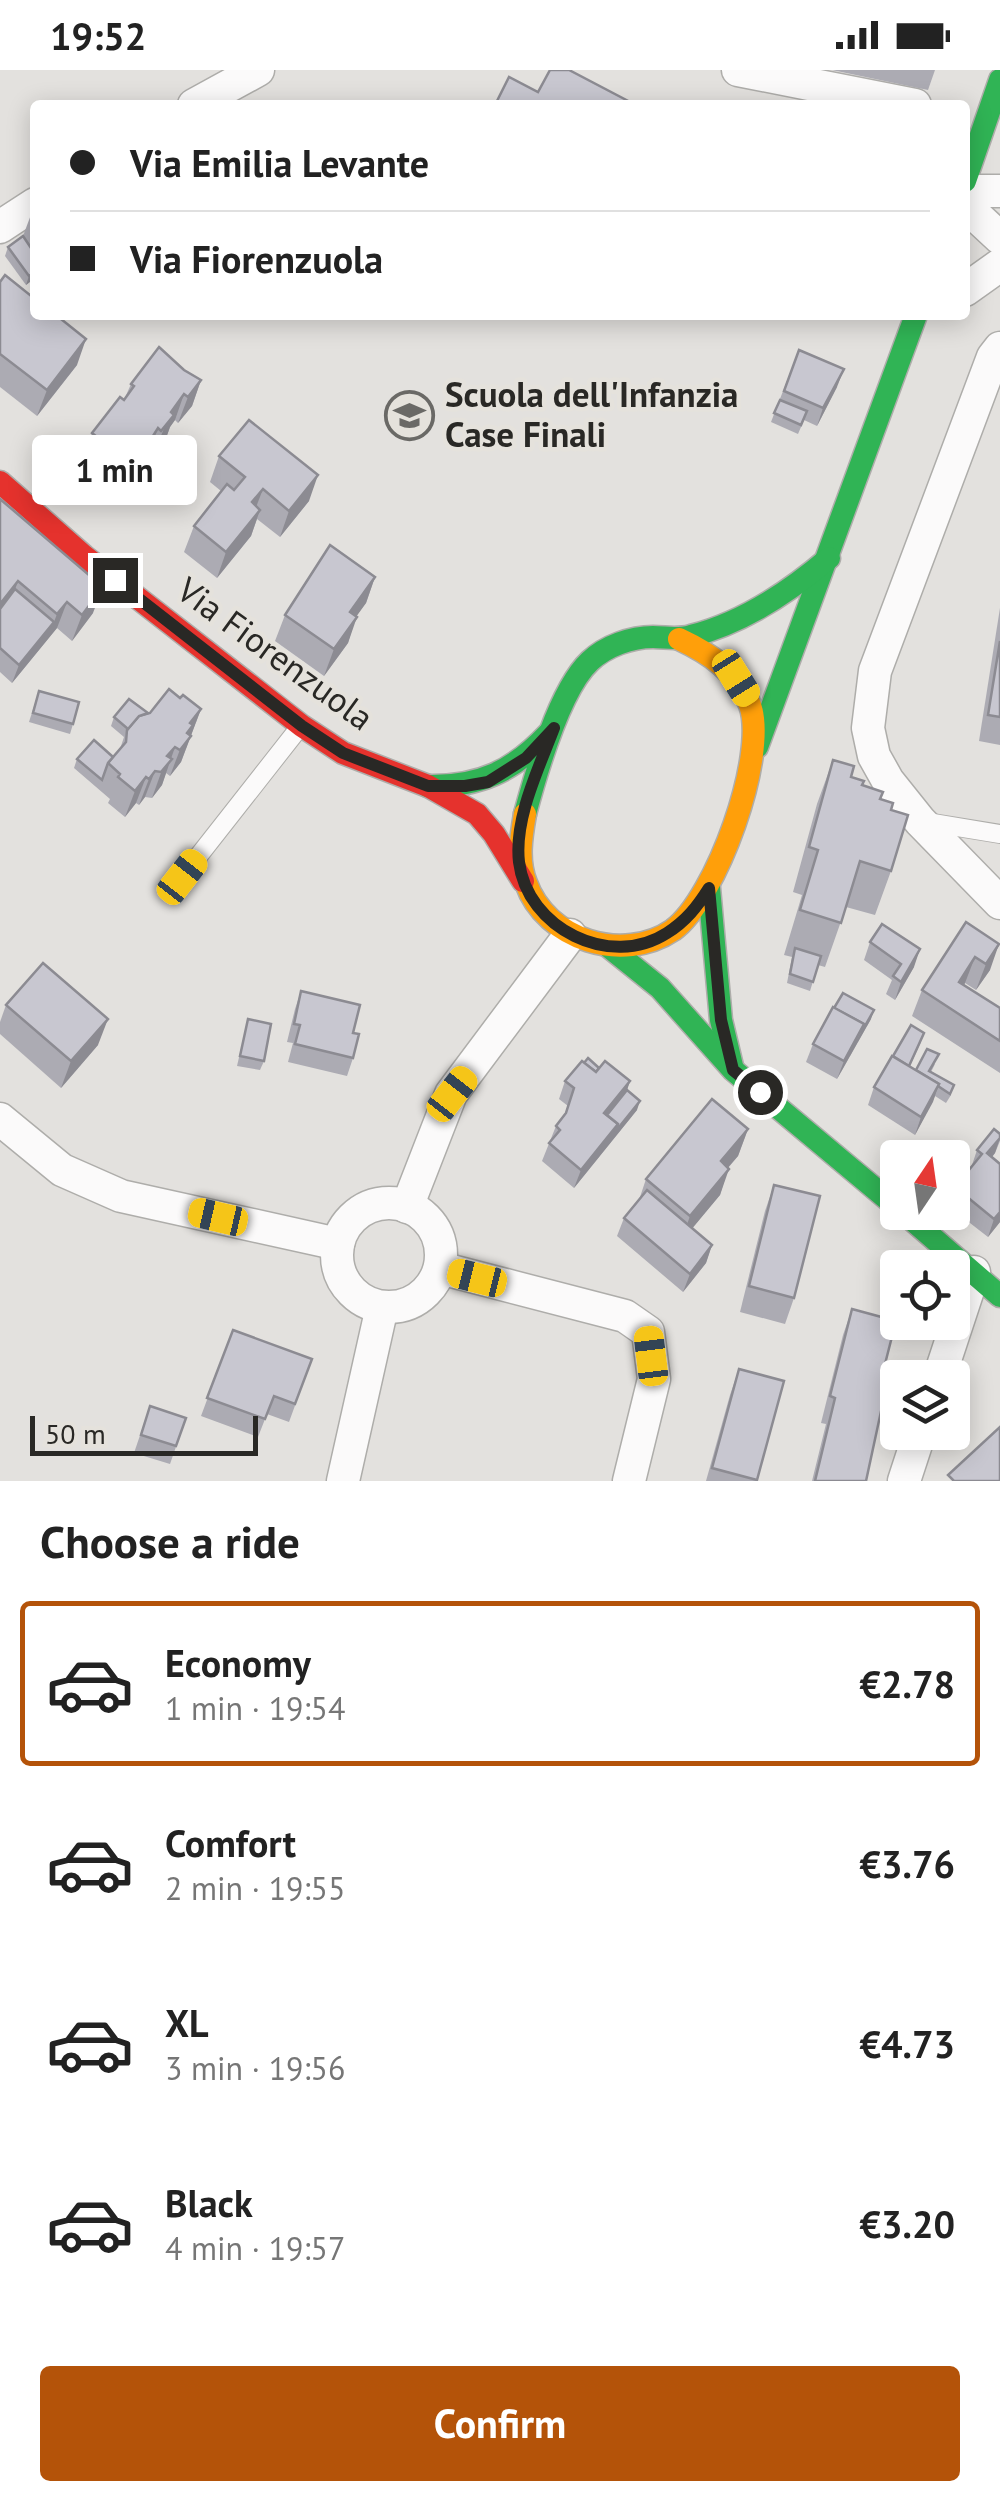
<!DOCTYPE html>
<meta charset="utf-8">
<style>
body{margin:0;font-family:"PT Sans",sans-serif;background:#f6f6f6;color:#222;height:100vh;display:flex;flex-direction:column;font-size:38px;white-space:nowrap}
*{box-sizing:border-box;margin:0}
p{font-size:32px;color:#767676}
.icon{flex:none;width:55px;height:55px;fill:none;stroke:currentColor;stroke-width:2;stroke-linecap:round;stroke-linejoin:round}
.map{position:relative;height:1411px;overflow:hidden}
.details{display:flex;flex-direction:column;background:#fff;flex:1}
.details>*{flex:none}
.top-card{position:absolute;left:30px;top:30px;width:940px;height:220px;border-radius:10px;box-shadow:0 5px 25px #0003;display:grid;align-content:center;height:220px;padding:0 40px;background:#fff}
.needle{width:65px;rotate:13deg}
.buttons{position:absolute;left:880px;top:1070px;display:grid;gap:20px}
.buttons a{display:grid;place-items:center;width:90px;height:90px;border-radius:10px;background:#fff;box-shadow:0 5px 25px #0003;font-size:50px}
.scale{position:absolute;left:30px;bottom:25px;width:228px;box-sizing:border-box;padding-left:10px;border:5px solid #292825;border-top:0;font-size:28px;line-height:35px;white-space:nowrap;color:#292825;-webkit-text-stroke:8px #e5e2dc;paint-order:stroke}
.end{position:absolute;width:45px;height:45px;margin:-22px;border:12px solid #292825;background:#fff;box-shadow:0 0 0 5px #fff}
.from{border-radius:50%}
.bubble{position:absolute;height:70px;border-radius:10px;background:#fff;box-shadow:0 5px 25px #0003;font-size:32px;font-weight:700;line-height:70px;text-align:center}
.car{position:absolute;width:30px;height:60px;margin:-30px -15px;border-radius:12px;box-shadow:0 0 8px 2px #0007;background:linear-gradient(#f5c518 24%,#345 0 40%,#f5c518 0 76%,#345 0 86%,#f5c518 0)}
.top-card b{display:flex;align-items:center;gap:35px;height:95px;font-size:38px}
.top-card b+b{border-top:2px solid #e0e0e0}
.top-card i{width:25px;height:25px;background:#222}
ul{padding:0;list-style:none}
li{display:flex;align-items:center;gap:30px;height:165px;margin:0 20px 15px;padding:0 20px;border:5px solid transparent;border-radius:10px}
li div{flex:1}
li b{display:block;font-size:38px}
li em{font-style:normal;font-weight:700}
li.on{border-color:#b45309}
li>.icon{width:90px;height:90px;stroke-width:1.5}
h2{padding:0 40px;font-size:45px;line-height:120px}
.button{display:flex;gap:20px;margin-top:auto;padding:20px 40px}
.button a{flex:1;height:115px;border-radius:10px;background:#b45309;color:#fff;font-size:40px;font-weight:700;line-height:115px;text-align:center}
.status{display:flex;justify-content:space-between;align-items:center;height:70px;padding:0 50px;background:#fff;direction:ltr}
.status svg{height:28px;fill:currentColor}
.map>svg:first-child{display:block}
</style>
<div class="status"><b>19:52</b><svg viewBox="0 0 49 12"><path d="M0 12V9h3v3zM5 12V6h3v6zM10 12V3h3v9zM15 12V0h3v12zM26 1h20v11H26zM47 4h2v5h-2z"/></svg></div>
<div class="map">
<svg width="1000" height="1411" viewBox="0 0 1000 1411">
<rect width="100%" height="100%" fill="#e3e1de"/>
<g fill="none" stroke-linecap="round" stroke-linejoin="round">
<defs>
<g id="lane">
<path d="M927,752L1000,764"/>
<path d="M182,807L299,658"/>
</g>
<g id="street">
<path d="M738,0L915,35"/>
<path d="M194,35L258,0"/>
<path d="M965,121H1000"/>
<path d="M965,128L972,142L1000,168"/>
<path d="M0,157L35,134"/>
<path d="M965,220L1000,195"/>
<path d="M1000,278L993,287L875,601L868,658L874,686L888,711L920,751L1000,833"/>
<path d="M0,1049L62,1100L121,1126L338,1174"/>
<circle cx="389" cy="1185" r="52"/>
<path d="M407,1137L451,1024L570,865"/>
<path d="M440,1198L625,1246L648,1262L654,1309L629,1411"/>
<path d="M939,1308L974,1202"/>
<path d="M343,1411L382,1237"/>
<path d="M904,1411L920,1362"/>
</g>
<g id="fast">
<path d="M965,111L1000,10"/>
<path d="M757,677L916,245"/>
<path d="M428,716C480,717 513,701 548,664"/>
<path d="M525,744C536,703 559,620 590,591C606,576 631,567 653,567C666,567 677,570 691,566C743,553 788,523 829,488"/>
<path d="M709,818L721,950L732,996"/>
<path d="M609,877L660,918L733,1000L898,1138"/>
<path d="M903,1142L1000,1226"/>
</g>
<path id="slow" d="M525,744C521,767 517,791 526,813C546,870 623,894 673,860C716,829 768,685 750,635C738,602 709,583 679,569"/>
<path id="jam" d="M0,412L84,486L302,656L343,683L428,716L477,744L494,764L523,811"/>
</defs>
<use href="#lane" stroke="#aeadaa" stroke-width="20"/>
<use href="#street" stroke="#aeadaa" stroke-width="35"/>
<use href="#fast" stroke="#aeadaa" stroke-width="25"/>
<use href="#slow" stroke="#aeadaa" stroke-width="25"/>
<use href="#jam" stroke="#aeadaa" stroke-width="25"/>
<use href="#lane" stroke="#fbfafa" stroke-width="18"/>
<use href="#street" stroke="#fbfafa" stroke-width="32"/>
<use href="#fast" stroke="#30b455" stroke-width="22"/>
<use href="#slow" stroke="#ff9f0a" stroke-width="22"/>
<use href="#jam" stroke="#e5322d" stroke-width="22"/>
</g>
<g fill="#acabb3">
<path d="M832,0H935L928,20Z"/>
<path d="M35,134V208L26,215L5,186L8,177L23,166Z"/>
<path d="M0,212L77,295L37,346L0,317Z"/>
<path d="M799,280L837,317L817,356L804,350L798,364L771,352Z"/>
<path d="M184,300L201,310L192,336L178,353L175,350L170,357L165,371L152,387L148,384L125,422L83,389L92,363L124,330L131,314Z"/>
<path d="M219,386L309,431L280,467L257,449L251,466L217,508L184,482L194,456L221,421L210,412Z"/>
<path d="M0,429L93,543L72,571L57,558L12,613L0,602Z"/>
<path d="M375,507L366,533L356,546L348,573L324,606L275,571L285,545Z"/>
<path d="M1000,538V675L979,671Z"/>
<path d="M180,628L201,639L181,692L170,706L166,703L162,715L152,728L145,727L139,735L136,733L125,747L108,733L110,729L74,698L77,689L113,687L120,679L124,667L111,656L114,647L148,643Z"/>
<path d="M36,630L73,654L70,664L29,652Z"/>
<path d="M833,690L851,707L891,740V801L875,845L846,837L825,897L818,895L810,921L787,913L792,887L784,885L802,825L793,822L817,734Z"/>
<path d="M966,852L990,900L976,920L965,913L964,915L1000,938V1003L912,946L922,920Z"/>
<path d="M870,872L914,897L895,930L886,924L892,910L864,890Z"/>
<path d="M301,921L353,988L347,1006L288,992L293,973L287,972L295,939Z"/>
<path d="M6,935L98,975L61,1018L0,964V952Z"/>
<path d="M248,949L264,991L260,1000L237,996Z"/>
<path d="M871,949L837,1009L806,992L813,974Z"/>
<path d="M921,972L910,996L916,1000L935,994L931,1002L951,1025L946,1033L935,1026L915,1065L868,1035L874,1017L893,986Z"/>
<path d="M599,998L630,1011L627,1020L637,1040L574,1118L542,1091L556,1056L565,1046L568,1036L559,1029L565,1011Z"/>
<path d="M748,1059L738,1086L728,1098L720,1125L692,1158L712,1175L706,1193L683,1222L617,1166L624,1148L639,1130L646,1109Z"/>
<path d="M1000,1064V1071L995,1083L992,1087L1000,1152L988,1167L952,1139V1123L955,1117L971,1098L977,1080Z"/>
<path d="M774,1115L794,1228L785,1254L740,1242L765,1141Z"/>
<path d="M852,1239L885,1294L866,1411H812L826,1354L821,1353L843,1265Z"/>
<path d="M233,1260L312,1289L289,1352L267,1344L258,1367L201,1346Z"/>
<path d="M739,1299L757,1411H706L730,1325Z"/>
<path d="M150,1336L186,1348L170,1394L134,1383Z"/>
</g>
<g fill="#8c8b92">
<path d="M35,202V208L26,215L29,206Z"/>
<path d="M86,269L77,295L37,346L47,320Z"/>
<path d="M844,299L837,317L817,356L823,338Z"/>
<path d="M201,310L192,336L178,353L188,327Z"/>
<path d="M184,324L175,350L170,357L165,371L152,387L171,342Z"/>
<path d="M158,358L148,384L125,422L134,396Z"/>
<path d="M318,405L309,431L280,467L289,441Z"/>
<path d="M263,419L253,445L252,432Z"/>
<path d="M260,440L251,466L217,508L226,482Z"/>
<path d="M375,507L366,533L341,568L350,542Z"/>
<path d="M18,511L9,537L0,548V534Z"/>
<path d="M103,517L93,543L72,571L82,545Z"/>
<path d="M67,532L57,558L12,613L19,595L54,552L57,544Z"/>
<path d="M357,547L348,573L324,606L334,579Z"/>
<path d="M201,639L181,692L170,706L190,653Z"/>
<path d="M175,677L162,715L152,728L167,686Z"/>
<path d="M155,701L145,727L139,735L149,709Z"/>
<path d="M146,707L136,733L125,747L135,721Z"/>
<path d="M999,874L990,900L976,920L986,894Z"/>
<path d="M920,879L914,897L895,930L901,912Z"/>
<path d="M975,887L965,913L949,938L959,912Z"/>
<path d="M874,940L871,949L837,1009L844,991Z"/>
<path d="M108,949L98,975L61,1018L71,991Z"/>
<path d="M630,1011L624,1029L604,1054V1043Z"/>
<path d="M939,1014L933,1032L915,1065L921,1047Z"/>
<path d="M640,1031L637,1040L574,1118L581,1100L618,1054Z"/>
<path d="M748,1059L738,1086L711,1117L721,1091Z"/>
<path d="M1000,1068L995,1083L981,1101L987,1083Z"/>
<path d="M729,1099L720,1125L681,1172L690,1146Z"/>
<path d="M1000,1142V1152L988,1167L994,1149Z"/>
<path d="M712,1175L706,1193L683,1222L690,1204Z"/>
</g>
<g fill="#c8c7d0" stroke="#8c8b92" stroke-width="2.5">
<path d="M550,0H569L632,33L631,35H495L509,7L538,22Z"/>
<path d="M23,166L35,184V202L29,206L8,177Z"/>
<path d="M5,205L35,229V245H56L86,269L47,320L0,284V212Z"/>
<path d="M159,277L184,300L201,310L188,327L184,324L171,342L174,345L161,361L158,358L134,396L92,363L120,327L124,330L134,316L131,314Z"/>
<path d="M799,280L844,299L823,338L784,321Z"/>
<path d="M780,330L807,341L801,355L774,343Z"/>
<path d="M249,350L318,405L289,441L263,419L252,432L260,440L226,482L194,456L227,414L234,420L245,407L219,386Z"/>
<path d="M0,429L103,517L82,545L67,532L57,544L18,511L0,534Z"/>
<path d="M330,475L375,507L350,542L357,547L334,579L285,545Z"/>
<path d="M15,519L54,552L19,595L0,578V539Z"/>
<path d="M1000,571V647L988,645Z"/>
<path d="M169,619L180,628L183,625L201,639L190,653L193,655L187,663L191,666L180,680L175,677L167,686L172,689L161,702L155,701L149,709L146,707L135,721L118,707L120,704L108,693L126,672L127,660L139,646L150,643Z"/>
<path d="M39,621L79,632L73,654L33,643Z"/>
<path d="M129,629L148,643L139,646L128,659L114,647Z"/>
<path d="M94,670L113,687L108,693L102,710L77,689Z"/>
<path d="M833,690L854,696L851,707L864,711L862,715L883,722L880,729L893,733L891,740L908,745L891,801L860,791L841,853L800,840L818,780L809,777Z"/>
<path d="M966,852L999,874L986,894L975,887L959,912L1000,938V971L922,920Z"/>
<path d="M882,854L920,879L901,912L893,906L901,894L870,872Z"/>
<path d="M795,878L821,886L813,912L790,904Z"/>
<path d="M43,893L108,949L71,991L6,935Z"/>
<path d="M301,921L360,935L353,963L359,964L353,988L295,974L300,955L294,954Z"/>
<path d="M843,923L874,940L861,963L864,954L834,938Z"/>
<path d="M833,937L864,954L844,991L813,974Z"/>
<path d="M248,949L271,954L264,991L240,986Z"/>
<path d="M911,955L924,963L909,996L893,986Z"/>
<path d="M927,979L939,984L929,1001L954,1015L950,1024L938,1016L939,1014L916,1000Z"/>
<path d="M892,986L939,1014L921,1047L874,1017Z"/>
<path d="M588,988L599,998L596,1002L584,993Z"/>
<path d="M582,991L596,1002L605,991L630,1011L604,1043L618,1054L581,1100L549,1073L560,1060L556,1056L566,1043L574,1018L565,1011Z"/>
<path d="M627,1020L640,1031L615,1062L618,1054L607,1045Z"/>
<path d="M712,1029L748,1059L721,1091L729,1099L690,1146L646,1109Z"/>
<path d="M994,1059L1000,1064V1068L987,1083L1000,1094V1142L994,1149L955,1117L982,1084L977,1080Z"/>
<path d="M774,1115L820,1126L794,1228L749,1216Z"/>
<path d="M647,1120L712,1175L690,1204L624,1148Z"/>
<path d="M852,1239L896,1251L885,1294L891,1295L866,1411H815L835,1328L830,1326Z"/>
<path d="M233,1260L312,1289L295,1334L274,1326L265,1349L207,1328Z"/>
<path d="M739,1299L784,1311L757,1410L712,1398Z"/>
<path d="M150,1336L186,1348L176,1376L141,1365Z"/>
<path d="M1000,1357V1411H954L948,1405Z"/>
</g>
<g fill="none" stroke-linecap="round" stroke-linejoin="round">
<path stroke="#292825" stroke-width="12" d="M115,510L302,656L343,683L428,716H465L488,712L526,688L554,658C539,698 514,748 519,792C527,858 610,900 667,863C686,851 697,837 709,818L721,950L733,1000L760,1022"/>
</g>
<defs>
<symbol id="school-ring" viewBox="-11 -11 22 22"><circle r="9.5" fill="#e5e2dc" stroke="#6a6966" stroke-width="1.5"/><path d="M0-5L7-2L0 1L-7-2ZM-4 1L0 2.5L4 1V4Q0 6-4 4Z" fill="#6a6966"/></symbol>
</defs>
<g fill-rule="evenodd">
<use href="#school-ring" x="382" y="318" width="55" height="55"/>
</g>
<g text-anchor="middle" stroke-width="9" stroke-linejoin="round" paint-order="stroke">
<g font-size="35" font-weight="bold" fill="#292825" stroke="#e5e2dc" text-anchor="start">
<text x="445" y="337">Scuola dell'Infanzia<tspan x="445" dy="40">Case Finali</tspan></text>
</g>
<g font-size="35" fill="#292825" stroke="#e5e2dc">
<text transform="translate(275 584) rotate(36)" y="12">Via Fiorenzuola</text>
</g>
</g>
</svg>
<div class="buttons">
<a><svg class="needle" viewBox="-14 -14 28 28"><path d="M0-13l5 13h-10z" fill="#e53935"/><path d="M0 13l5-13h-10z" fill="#767676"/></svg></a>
<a><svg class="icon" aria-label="locate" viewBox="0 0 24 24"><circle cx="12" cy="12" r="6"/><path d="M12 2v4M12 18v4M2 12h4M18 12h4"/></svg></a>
<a><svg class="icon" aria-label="layers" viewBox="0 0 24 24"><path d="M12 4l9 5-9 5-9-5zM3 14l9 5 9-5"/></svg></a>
</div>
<div class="scale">50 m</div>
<i class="end from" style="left:760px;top:1022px"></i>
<i class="end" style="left:115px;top:510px"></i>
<div class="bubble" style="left:32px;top:365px;width:165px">1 min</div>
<i class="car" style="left:736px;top:608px;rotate:148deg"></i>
<i class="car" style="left:182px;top:807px;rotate:38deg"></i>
<i class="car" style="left:452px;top:1024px;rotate:38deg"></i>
<i class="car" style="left:218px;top:1147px;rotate:283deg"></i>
<i class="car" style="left:477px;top:1208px;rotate:284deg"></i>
<i class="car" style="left:651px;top:1286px;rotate:353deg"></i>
<div class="top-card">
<b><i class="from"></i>Via Emilia Levante</b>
<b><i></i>Via Fiorenzuola</b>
</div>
</div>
<section class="details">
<h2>Choose a ride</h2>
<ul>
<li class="on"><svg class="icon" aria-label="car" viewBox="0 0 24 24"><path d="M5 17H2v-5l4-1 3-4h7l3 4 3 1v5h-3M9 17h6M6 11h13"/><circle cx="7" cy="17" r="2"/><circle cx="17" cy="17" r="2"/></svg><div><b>Economy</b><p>1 min · 19:54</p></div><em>€2.78</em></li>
<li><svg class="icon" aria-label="car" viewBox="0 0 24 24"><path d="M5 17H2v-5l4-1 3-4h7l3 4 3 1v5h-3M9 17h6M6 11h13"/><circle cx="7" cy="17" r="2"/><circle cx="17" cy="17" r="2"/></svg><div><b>Comfort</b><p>2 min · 19:55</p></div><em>€3.76</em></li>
<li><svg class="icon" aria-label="car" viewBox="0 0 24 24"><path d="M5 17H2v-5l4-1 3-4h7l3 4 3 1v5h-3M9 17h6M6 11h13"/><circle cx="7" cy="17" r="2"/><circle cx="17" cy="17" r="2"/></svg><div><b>XL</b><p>3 min · 19:56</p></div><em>€4.73</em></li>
<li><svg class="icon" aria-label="car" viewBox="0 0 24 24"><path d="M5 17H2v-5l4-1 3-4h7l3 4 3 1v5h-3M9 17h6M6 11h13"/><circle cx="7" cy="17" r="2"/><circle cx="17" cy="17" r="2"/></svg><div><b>Black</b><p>4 min · 19:57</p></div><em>€3.20</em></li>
</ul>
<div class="button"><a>Confirm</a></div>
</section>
